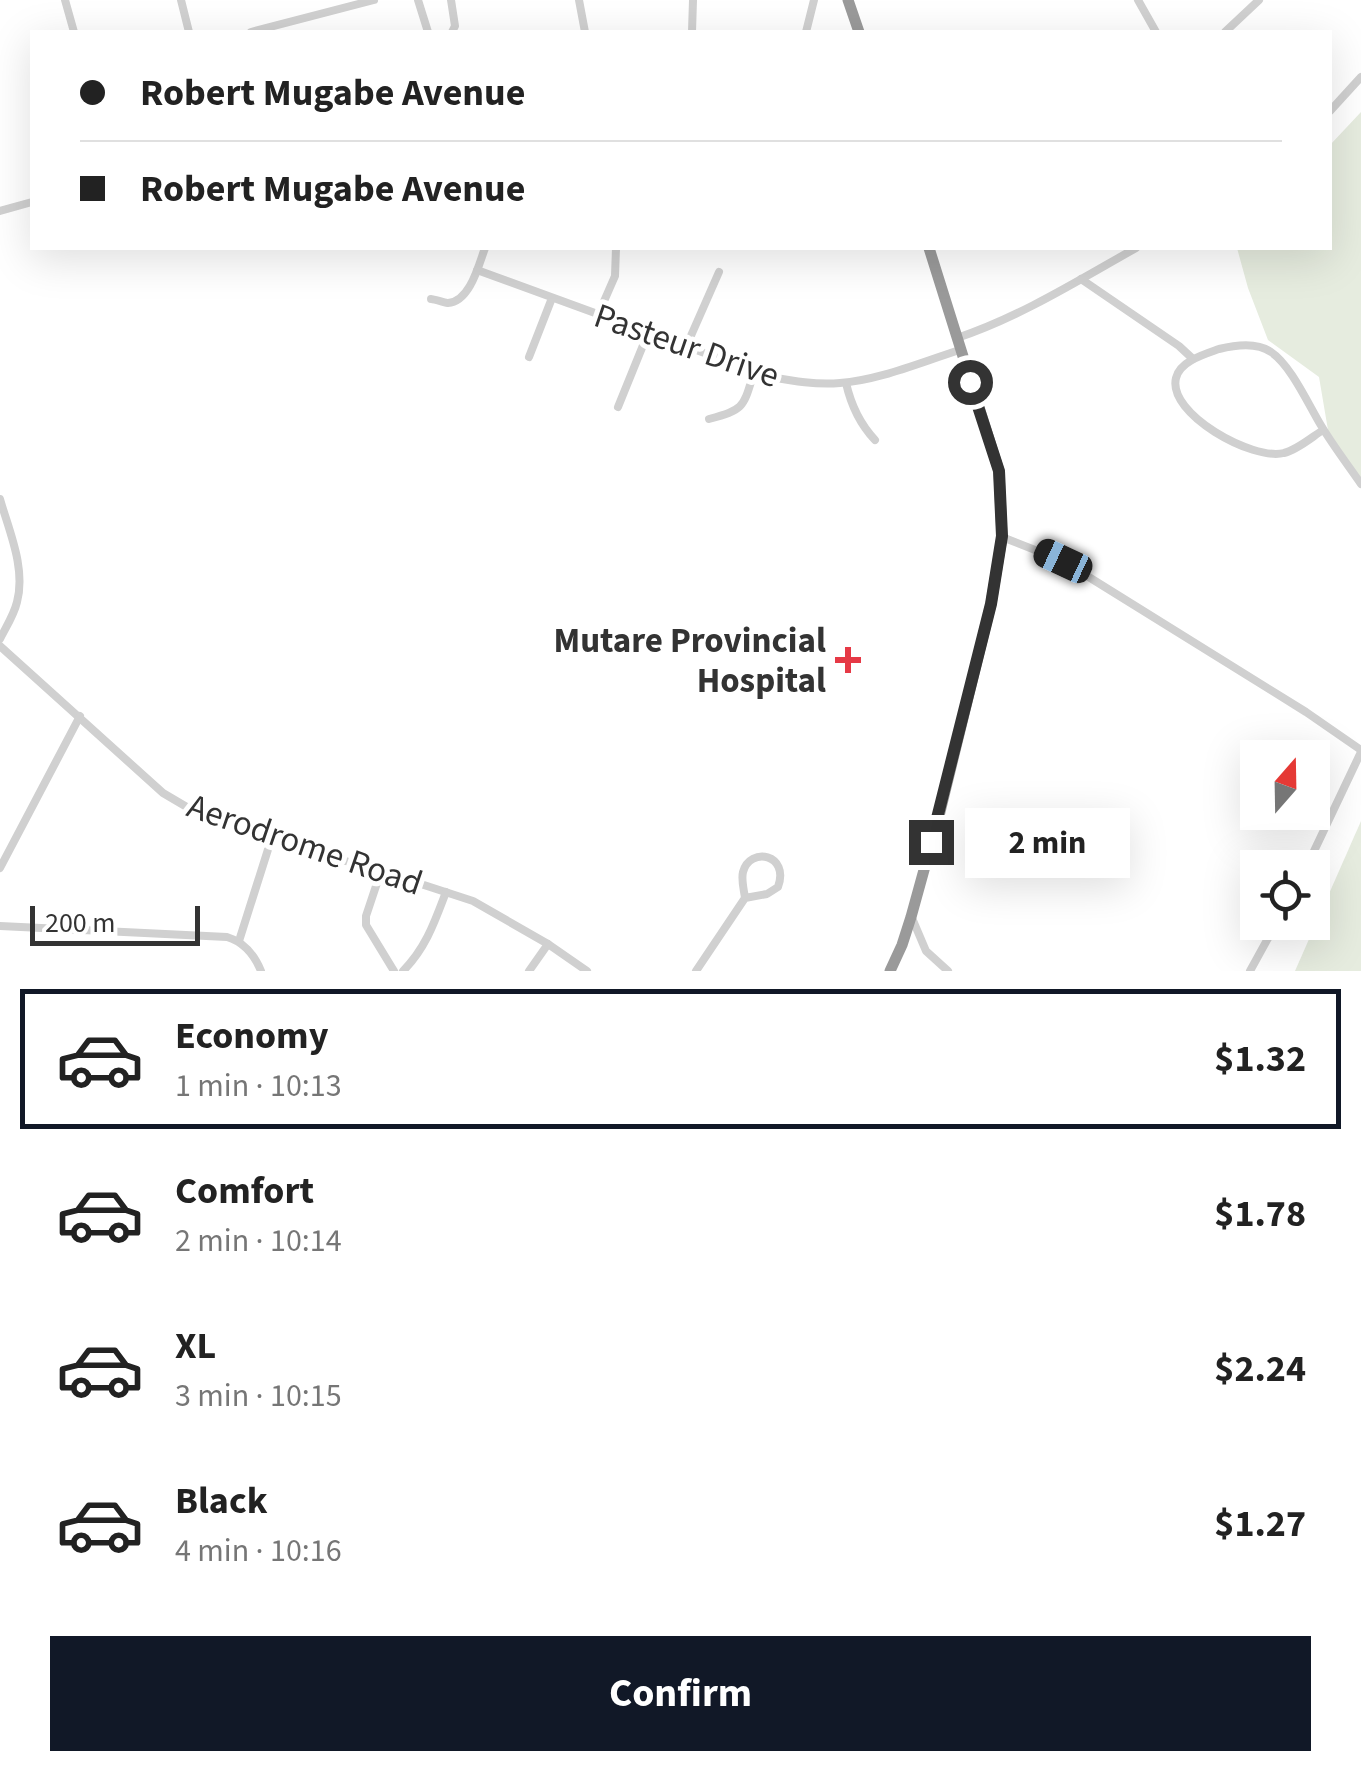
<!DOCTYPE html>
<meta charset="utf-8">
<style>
body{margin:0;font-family:"Source Sans 3",sans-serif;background:#f6f6f6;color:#222;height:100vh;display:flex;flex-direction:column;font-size:38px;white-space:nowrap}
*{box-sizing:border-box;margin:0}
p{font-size:32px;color:#767676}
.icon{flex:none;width:55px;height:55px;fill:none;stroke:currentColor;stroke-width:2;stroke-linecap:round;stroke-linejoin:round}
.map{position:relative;height:971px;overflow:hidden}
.side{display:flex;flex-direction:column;background:#fff;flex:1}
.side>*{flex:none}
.top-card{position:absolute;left:30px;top:30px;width:1302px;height:220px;border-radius:0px;box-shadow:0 10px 40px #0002;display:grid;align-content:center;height:220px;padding:0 50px;background:#fff}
.needle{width:65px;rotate:20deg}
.controls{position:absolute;left:1240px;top:740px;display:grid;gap:20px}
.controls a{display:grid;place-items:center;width:90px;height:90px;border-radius:0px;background:#fff;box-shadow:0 10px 40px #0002;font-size:50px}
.scale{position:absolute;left:30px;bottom:25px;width:170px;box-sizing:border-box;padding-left:10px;border:5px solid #333;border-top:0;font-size:28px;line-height:35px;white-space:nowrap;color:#333;-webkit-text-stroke:8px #fff;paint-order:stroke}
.end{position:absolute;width:45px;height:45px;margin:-22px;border:12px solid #333;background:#fff;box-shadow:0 0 0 5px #fff}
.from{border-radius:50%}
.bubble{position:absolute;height:70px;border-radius:0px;background:#fff;box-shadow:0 10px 40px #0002;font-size:32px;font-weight:700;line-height:70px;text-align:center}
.car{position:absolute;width:30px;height:60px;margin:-30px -15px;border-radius:12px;box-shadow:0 0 8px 2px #0007;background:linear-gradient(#222 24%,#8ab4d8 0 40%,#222 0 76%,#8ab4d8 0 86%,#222 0)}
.top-card b{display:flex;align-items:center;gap:35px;height:95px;font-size:38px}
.top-card b+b{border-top:2px solid #e0e0e0}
.top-card i{width:25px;height:25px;background:#222}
ul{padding:18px 0 0;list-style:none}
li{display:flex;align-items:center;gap:30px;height:140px;margin:0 20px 15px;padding:0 30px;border:5px solid transparent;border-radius:0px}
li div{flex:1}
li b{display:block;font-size:38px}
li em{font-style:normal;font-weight:700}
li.active{border-color:#111827}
li>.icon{width:90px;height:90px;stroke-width:1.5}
.primary-button{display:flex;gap:20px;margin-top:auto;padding:20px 50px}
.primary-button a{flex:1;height:115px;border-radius:0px;background:#111827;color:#fff;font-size:40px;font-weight:700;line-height:115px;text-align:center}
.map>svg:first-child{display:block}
</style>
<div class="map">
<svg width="1361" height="971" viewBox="0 0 1361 971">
<rect width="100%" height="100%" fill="#fff"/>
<g fill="#e6ecdf">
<path d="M1361,112V478L1329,436L1319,377L1268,340L1248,288L1237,248H1330V145Z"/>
<path d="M1361,821V971H1295Z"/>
</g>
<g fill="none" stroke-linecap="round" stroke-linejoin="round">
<g stroke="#d0d0d0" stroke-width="8">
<path d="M65,0L74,32"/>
<path d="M181,0L189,32"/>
<path d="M418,0L428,32"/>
<path d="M451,0L455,26L452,32"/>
<path d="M579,0L585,32"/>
<path d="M1138,0L1156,32"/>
<path d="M251,32L374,0"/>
<path d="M692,32L693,0"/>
<path d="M806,32L814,0"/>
<path d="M1225,32L1259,0"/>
<path d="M1330,111L1361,77"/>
<path d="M0,211L32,202"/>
<path d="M477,270L770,377C793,381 816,385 840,383C880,380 921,362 960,350"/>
<path d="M1081,279L1179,346L1193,359"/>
<path d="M431,299C433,299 447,303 448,303C470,302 479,264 485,248"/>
<path d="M598,315L615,276L616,248"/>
<path d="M957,338C1020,317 1079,280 1136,248"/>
<path d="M686,347L719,272"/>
<path d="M529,357L552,298"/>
<path d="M846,383C851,405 859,423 875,440"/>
<path d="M618,407L648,333"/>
<path d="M709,419C745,409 743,408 754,372"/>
<path d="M1323,430C1312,437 1297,450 1284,453C1253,461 1167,414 1176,378C1180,361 1205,354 1219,349C1235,345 1257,342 1271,352C1291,365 1309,406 1322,427C1334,447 1348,465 1361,484"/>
<path d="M0,499C9,531 26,568 17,602C14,615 6,627 0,639"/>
<path d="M1002,537L1063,561L1306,712L1361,750"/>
<path d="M0,646L163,793L202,816L271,840L381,871L473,901L548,944L587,971"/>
<path d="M0,868L80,716"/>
<path d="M1306,868L1361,752"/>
<path d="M381,871L366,916V925L394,971"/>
<path d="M912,918L926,951L948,971"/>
<path d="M0,926L227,937C244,942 254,954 261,971"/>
<path d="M239,941L271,840"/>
<path d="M403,971C426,948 435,921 446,892"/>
<path d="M529,971L548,944"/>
<path d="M696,971L745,898C744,890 741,880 743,872C750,846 790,854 778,887L767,894L745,898"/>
<path d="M1250,971L1277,922"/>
</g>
<g stroke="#9a9a9a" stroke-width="11">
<path d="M848,0L859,32"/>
<path d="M890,971L902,945L911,917L940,812L991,604L1002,537L999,471L929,248"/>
</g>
</g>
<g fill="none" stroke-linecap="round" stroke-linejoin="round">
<path stroke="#333" stroke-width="12" d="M931,842L991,604L1002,536L999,471L970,382"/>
</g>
<path fill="#e63946" stroke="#fff" stroke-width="4" d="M843 645h10v10h10v10h-10v10h-10v-10h-10v-10h10z"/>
<g text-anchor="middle" stroke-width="10" stroke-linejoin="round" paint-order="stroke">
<g font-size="35" fill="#333" stroke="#fff">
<text transform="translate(687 345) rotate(19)" y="12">Pasteur Drive</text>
<text transform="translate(305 844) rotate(19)" y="12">Aerodrome Road</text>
</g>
<g font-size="35" font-weight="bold" fill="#333" stroke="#fff" text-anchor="end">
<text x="826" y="652">Mutare Provincial<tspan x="826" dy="40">Hospital</tspan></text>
</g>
</g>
</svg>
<div class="controls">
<a><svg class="needle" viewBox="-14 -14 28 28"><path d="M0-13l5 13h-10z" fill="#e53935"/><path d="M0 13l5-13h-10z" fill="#767676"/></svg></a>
<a><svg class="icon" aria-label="locate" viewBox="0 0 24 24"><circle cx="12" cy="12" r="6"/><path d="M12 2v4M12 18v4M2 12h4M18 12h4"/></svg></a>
</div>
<div class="scale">200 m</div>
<i class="end from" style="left:970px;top:382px"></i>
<i class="end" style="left:931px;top:842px"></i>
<div class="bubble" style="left:965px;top:808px;width:165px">2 min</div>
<i class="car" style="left:1063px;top:561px;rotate:295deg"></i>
<div class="top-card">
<b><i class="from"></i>Robert Mugabe Avenue</b>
<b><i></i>Robert Mugabe Avenue</b>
</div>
</div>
<section class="side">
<ul>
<li class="active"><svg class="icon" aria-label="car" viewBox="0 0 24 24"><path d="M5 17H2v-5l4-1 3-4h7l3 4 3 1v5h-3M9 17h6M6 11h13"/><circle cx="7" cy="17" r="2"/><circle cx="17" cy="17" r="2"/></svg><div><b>Economy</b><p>1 min · 10:13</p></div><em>$1.32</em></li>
<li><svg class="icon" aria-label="car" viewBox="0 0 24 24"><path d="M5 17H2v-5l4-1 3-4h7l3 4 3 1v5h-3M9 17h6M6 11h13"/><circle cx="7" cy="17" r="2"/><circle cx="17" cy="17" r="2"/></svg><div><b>Comfort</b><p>2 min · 10:14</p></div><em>$1.78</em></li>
<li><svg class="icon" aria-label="car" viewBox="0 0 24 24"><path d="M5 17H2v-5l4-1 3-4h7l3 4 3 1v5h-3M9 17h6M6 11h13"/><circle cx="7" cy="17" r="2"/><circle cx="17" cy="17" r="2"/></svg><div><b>XL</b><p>3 min · 10:15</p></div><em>$2.24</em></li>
<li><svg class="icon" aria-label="car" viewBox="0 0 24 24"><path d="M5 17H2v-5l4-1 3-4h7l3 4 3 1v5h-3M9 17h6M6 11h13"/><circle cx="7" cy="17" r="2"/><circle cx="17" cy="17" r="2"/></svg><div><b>Black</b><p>4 min · 10:16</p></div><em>$1.27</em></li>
</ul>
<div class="primary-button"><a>Confirm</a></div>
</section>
